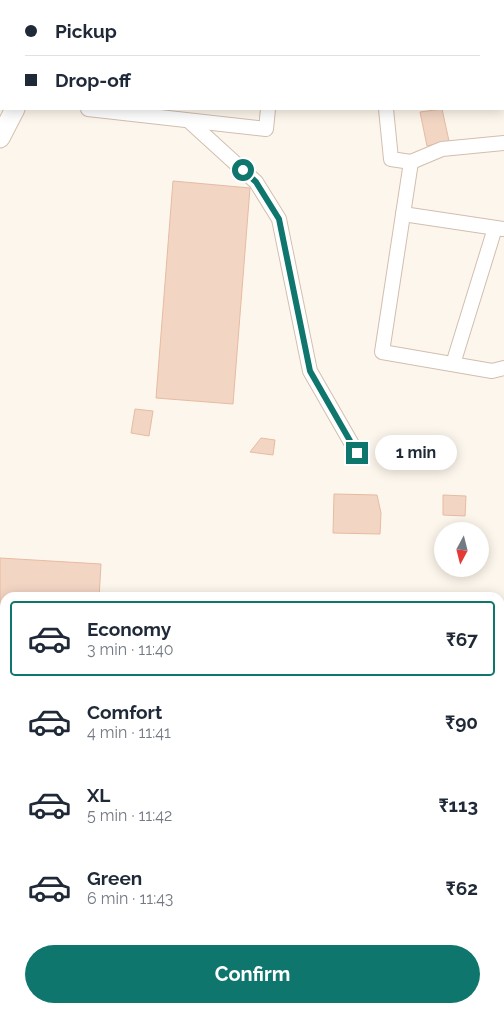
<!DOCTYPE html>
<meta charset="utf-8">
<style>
body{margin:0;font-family:Raleway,sans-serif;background:#f2f2f3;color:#1f2937;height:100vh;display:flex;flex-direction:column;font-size:19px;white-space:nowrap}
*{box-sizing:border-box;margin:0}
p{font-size:16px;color:#747a83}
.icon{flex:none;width:28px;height:28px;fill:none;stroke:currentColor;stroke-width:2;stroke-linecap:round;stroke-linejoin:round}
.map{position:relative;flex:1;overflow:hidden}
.panel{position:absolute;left:0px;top:592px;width:505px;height:421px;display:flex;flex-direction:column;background:#fff;border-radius:15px 15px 0 0;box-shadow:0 2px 12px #0003}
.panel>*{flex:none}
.guide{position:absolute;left:0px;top:0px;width:505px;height:110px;box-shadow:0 2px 12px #0003;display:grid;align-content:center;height:110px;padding:0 25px;background:#fff}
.needle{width:32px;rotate:187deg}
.controls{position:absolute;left:434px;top:522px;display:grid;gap:10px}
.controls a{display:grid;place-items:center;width:55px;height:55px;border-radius:50%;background:#fff;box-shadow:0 2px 12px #0003;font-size:25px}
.end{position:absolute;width:22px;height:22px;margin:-11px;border:6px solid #0f766e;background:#fff;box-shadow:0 0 0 2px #fff}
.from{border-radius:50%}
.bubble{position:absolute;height:35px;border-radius:18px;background:#fff;box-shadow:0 2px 12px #0003;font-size:16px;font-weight:700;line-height:35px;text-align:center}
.guide b{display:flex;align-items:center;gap:18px;height:48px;font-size:19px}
.guide b+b{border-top:1px solid #e0e1e3}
.guide i{width:12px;height:12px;background:#1f2937}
ul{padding:9px 0 0;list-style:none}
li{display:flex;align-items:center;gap:15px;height:75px;margin:0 10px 8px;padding:0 15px;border:2px solid transparent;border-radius:5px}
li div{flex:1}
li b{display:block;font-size:19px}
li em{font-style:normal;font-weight:700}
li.on{border-color:#0f766e}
li>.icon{width:45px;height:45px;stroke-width:1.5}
.button{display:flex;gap:10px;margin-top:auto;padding:10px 25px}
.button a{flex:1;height:58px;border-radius:30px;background:#0f766e;color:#fff;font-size:20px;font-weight:700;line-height:58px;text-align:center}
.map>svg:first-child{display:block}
</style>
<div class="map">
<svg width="504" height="1013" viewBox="0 0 504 1013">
<rect width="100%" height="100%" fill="#fdf6ec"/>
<g fill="#f3d5c3" stroke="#e6bba3">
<rect x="426" y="0" width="36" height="1"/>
<path d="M442,109L449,141L427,146L420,112Z"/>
<path d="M173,181L250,188L233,404L156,398Z"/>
<path d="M135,409L153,411L149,436L131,433Z"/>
<path d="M261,438L275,440L273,455L250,452Z"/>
<path d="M334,494L377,495L381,513L380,534L333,533Z"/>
<path d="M443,495L466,496L465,516L443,515Z"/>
<path d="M0,558L101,564L99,598H5V609L0,608Z"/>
<path d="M5,1000V1009H25V1013H3Z"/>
<path d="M159,1009H168L181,1011L180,1013H159Z"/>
</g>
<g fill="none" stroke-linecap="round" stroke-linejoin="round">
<defs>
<g id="street">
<path d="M285,0L289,1"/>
<path d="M365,1L372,0"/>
<path d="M88,109L266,129L268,109"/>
<path d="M386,109L391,159L411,162L382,352L492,371L504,368"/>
<path d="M189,121L256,182L279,219L310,371L357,453"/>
<path d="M411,162L442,149L504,143"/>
<path d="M403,214L503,229"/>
<path d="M453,364L495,228"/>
<path d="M0,801L5,802"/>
<path d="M0,976H5"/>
<path d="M258,1009L286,1013"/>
</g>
<g id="secondary">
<path d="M23,1V0"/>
<path d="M46,1L47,0"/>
<path d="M0,83L1,80"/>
<path d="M0,138L15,109"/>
</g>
</defs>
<use href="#street" stroke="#d1beb0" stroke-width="16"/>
<use href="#secondary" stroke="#d6c0b0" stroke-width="21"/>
<use href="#street" stroke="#fff" stroke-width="14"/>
<use href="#secondary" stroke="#fff" stroke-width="19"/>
</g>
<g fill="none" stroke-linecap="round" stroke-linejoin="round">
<path stroke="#0f766e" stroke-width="6" d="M243,170L256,182L279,219L310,371L357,453"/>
</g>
</svg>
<div class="controls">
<a><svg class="needle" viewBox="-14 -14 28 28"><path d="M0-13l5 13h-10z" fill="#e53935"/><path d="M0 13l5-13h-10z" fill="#747a83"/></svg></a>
</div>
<i class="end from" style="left:243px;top:170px"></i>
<i class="end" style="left:357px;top:453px"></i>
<div class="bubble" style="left:375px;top:435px;width:82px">1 min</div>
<div class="guide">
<b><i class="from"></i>Pickup</b>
<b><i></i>Drop-off</b>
</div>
<section class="panel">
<ul>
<li class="on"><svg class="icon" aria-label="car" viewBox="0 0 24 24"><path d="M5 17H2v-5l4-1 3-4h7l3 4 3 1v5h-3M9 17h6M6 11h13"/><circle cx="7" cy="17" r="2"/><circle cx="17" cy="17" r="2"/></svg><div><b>Economy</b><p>3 min · 11:40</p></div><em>₹67</em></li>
<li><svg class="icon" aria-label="car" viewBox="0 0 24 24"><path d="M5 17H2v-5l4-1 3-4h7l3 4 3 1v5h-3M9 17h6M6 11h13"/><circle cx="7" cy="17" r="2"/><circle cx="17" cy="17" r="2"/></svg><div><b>Comfort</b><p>4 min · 11:41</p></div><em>₹90</em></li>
<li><svg class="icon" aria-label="car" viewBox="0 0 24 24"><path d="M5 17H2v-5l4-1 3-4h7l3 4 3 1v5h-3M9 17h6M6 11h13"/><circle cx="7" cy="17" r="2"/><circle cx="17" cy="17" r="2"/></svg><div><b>XL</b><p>5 min · 11:42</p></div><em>₹113</em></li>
<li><svg class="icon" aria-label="car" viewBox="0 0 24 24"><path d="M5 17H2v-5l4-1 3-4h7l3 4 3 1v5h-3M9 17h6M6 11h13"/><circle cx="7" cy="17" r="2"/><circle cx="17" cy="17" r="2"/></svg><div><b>Green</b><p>6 min · 11:43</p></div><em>₹62</em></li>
</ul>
<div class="button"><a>Confirm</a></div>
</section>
</div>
